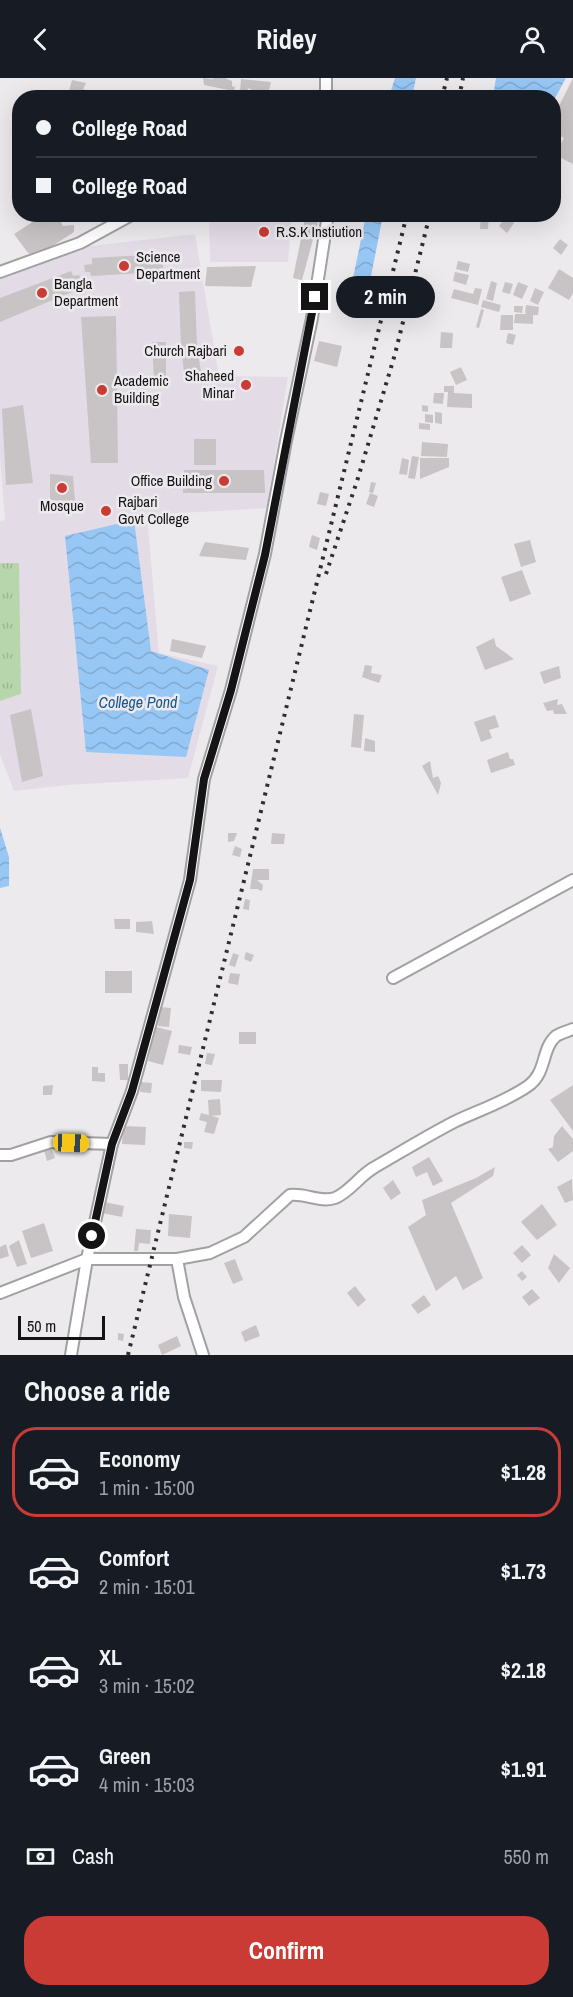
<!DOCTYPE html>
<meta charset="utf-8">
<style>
body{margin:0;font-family:"Archivo Narrow",sans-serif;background:#242831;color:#f1f3f6;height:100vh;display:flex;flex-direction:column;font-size:22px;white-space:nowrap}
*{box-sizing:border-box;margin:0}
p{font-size:20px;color:#9ea1a6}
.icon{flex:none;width:33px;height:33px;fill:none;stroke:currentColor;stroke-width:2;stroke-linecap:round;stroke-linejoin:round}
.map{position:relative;height:1277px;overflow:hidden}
.drawer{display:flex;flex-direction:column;background:#171b24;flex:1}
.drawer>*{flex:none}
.banner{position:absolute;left:12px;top:12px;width:549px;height:132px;border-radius:24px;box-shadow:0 6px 24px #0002;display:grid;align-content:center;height:132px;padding:0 24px;background:#171b24}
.scale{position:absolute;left:18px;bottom:15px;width:87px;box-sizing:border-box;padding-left:6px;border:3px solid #151415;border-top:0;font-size:16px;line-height:21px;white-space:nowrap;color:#151415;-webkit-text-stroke:4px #edeaee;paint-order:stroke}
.end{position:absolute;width:27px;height:27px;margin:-14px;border:8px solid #151415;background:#fff;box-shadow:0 0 0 3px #fff}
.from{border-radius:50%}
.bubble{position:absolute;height:42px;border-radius:21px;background:#171b24;box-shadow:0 6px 24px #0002;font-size:20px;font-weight:700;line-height:42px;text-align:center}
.car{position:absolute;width:18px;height:36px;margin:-18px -9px;border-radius:8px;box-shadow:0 0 4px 2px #0007;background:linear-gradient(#f5c518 24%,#345 0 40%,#f5c518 0 76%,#345 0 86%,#f5c518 0)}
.banner b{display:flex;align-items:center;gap:21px;height:57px;font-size:22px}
.banner b+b{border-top:2px solid #363941}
.banner i{width:15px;height:15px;background:#f1f3f6}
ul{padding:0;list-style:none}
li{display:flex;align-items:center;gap:18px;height:90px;margin:0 12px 9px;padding:0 12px;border:3px solid transparent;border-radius:24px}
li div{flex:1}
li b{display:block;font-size:22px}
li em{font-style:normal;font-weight:700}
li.current{border-color:#c93b34}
li>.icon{width:54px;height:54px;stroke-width:1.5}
h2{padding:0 24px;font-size:27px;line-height:72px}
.pay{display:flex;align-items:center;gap:15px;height:66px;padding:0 24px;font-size:22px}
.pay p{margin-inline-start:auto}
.button{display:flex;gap:12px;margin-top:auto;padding:12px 24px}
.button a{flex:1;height:69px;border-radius:24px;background:#c93b34;color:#fff;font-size:24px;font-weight:700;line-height:69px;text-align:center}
header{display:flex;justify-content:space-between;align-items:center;height:78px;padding:0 24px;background:#171b24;font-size:27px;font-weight:700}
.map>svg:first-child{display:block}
</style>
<header><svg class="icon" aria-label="back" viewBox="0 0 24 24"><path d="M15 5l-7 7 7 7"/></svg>Ridey<svg class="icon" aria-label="person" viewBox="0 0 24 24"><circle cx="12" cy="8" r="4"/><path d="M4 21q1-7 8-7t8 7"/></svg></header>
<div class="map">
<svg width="573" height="1277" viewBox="0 0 573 1277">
<defs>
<pattern id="park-tufts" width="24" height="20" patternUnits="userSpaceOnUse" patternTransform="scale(1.5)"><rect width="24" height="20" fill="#b8d6ac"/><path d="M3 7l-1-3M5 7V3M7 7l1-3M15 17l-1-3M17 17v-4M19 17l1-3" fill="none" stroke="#9db793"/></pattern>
<pattern id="water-waves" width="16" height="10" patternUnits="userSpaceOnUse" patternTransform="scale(1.5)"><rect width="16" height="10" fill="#97c7f5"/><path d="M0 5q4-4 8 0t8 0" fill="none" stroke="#81aad1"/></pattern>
</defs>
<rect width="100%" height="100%" fill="#edeaee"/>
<g fill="#e3dce7">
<path d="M209,137H292L288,184H210Z"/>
<path d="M195,156L219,298L288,299L267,430L147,437L159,575L218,588L188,700L68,707L14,713L0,677V443L5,442L0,380V198L83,169Z"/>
</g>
<path fill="url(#park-tufts)" d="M0,485H19L21,616L0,623Z"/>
<g fill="url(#water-waves)">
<path d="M395,0H416L412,19H389Z"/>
<path d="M496,0H566L554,22V20L493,19Z"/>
<path d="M366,137H383L365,229L351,210Z"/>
<path d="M134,442L151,573L209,592L186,679L86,674L65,458Z"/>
<path d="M0,750L9,779V808L0,810Z"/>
</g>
<g fill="#c8c3c4">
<path d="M203,0L213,1V0H225L232,3V8L235,9L234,13L204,7Z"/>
<path d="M573,0V86L555,77L564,60L554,54V38Z"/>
<path d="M241,1L271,4L267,20H250L252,12L248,10L247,17L240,14Z"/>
<path d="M72,2L86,5L83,11L92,14L86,20H67Z"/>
<path d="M45,136H57L63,148L74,147V154L37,178L28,175L14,156Z"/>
<path d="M306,136H320L302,202L293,200Z"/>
<path d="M481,136H489L488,151H480Z"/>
<path d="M506,139L514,145L507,155L499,148Z"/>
<path d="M560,161L568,167L561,177L553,170Z"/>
<path d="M162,176L163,190H159L161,194L91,198L90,194H85L84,187L92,186V180Z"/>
<path d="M458,183L470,186L468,194L456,191Z"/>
<path d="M256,188L251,209L205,208L207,189Z"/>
<path d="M559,191L573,200V215L569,222L548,210Z"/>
<path d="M71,193L73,198L79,197L84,209L0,244V220Z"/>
<path d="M455,194L469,197L466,207L453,203Z"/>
<path d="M491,203L497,205L493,223L486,221Z"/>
<path d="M505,204L513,206L510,216L502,214Z"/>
<path d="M518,204L528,208L522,221L513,217Z"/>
<path d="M475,210L482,211L478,227L451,220L454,211L473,216Z"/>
<path d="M535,210L544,214L538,227L530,223Z"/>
<path d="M195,213L197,269L201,294H184L181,270L179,214Z"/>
<path d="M483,222L501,227L499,234L481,229Z"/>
<path d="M526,227L539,229L538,237H533V246L514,245L515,236H527L525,235Z"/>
<path d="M514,228H523L522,235L514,234Z"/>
<path d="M481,231L484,232L479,250L476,249Z"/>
<path d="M501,237H513V252H500Z"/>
<path d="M116,238L118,385H91L81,239Z"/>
<path d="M441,254L453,255L452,270H440Z"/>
<path d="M508,255L516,257L513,267L506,265Z"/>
<path d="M319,263L342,268L337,289L314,283Z"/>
<path d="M152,264H166V302L154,301Z"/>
<path d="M461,289L467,302L456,307L450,294Z"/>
<path d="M444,308H454V315L472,316V330L447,329L448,314H444Z"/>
<path d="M434,315H444L443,326L433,325Z"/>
<path d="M23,327L33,405L6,407L2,331Z"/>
<path d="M422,327L428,328V334L422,333Z"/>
<path d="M435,334L442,335V346L435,345Z"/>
<path d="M425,336L433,337V345L425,344Z"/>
<path d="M419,345L430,346V352L419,351Z"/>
<rect x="194" y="361" width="22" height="26"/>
<path d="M422,364L448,366L447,379L421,378Z"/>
<path d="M412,378L419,379L415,401L408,400Z"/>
<path d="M402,380L409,382L407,397L399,396Z"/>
<path d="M420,380H449V389L420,401Z"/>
<path d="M184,392H264L265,415H183Z"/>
<path d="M50,396L73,398L75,423L50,422Z"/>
<path d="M371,404L376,405L373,415L369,414Z"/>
<path d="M320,414L329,416L326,428L317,426Z"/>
<path d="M370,415L378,418L374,429L366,426Z"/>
<path d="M312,457L320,460L317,472L309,469Z"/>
<path d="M530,462L536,484L521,489L514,466Z"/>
<path d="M205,464L249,470L246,482L199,478Z"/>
<path d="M522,492L531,516L510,524L501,499Z"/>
<path d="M494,560L496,568L514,581L485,592L476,569Z"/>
<path d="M172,561L206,568L202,580L170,573Z"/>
<path d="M365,587L372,588L371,595L382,597L379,605L362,599Z"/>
<path d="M559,588L561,600L544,606L540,594Z"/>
<path d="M558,621L557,627L562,626L567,636H554L553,632L547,633L543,625Z"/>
<path d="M31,631L43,698L22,704L10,637Z"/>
<path d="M354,636L364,637L361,670L351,669Z"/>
<path d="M495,637L499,649L489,652L492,660L481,664L474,644Z"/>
<path d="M365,660L375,663V674L364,673Z"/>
<path d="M508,674L510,681H513L515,687L491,695L487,682Z"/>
<path d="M430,683L433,700L438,698L441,705L438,717L422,688Z"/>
<path d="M228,755H237L234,763L228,764Z"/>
<path d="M272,755L285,756L284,766H271Z"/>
<path d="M235,768L242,771L240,779L232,777Z"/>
<path d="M253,791H269V802H257L263,807L262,813L257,811H250Z"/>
<path d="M245,821L250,822L249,832L243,831Z"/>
<path d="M114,841H130V851H115Z"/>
<path d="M152,843L154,856L136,854V844Z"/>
<path d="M246,874L254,877L251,884L244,881Z"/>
<path d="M233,875L239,877L235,889L229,887Z"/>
<rect x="105" y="893" width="27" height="22"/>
<path d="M230,895L240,896L238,907L228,905Z"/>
<path d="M160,929L171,930L169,949L158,948Z"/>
<path d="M156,949L172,953L163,987L148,983Z"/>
<rect x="239" y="954" width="17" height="12"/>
<path d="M179,967L192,969L190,977L178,975Z"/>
<path d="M207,975L215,976L212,987L205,986Z"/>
<path d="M119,986H128V1002H120Z"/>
<path d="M92,989H98V995H105V1004L92,1003Z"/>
<path d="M201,1002H222L221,1014L201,1013Z"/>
<path d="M141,1004L152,1005L151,1015L140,1014Z"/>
<path d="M53,1007L52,1017H43V1008Z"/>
<path d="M573,1007V1053L550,1022Z"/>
<path d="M220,1021L221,1037L209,1038L208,1022Z"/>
<path d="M201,1035L219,1040L214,1056L204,1054L207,1044L199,1042Z"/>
<path d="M123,1048L146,1049L145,1067L122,1066Z"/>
<path d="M562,1048L573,1061V1073L558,1084L548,1071L553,1069L554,1058Z"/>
<path d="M184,1064H193L192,1071L184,1070Z"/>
<path d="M51,1070L55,1080L47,1083L44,1072Z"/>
<path d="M429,1079L443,1103L433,1108L427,1094L416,1099L412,1089Z"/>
<path d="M495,1089L493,1098L451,1125L483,1200L463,1212L456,1198L436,1213L408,1149L426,1137L422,1122L476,1100Z"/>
<path d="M572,1101L573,1122L565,1125L557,1109Z"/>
<path d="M393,1102L401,1115L391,1122L383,1110Z"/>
<path d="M104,1124L124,1128L122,1139L102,1135Z"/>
<path d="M542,1126L557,1147L537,1162L521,1144Z"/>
<path d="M169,1136L192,1138L190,1160L168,1158Z"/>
<path d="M44,1145L53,1173L31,1180L22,1153Z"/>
<path d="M136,1151L151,1152L150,1166L139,1165L138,1173H134Z"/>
<path d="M19,1162L27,1186L17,1189L9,1168Z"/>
<path d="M6,1166L9,1178L0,1181V1169Z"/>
<path d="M522,1167L531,1177L522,1185L513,1175Z"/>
<path d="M554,1176L570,1190L559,1205L548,1190Z"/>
<path d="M235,1181L243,1202L233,1206L224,1185Z"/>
<path d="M522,1193L527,1199L522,1203L517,1197Z"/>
<path d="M355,1208L366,1222L358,1229L347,1215Z"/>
<path d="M532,1211L540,1220L529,1228L522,1219Z"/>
<path d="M424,1217L431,1227L418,1236L411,1227Z"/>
<path d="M256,1247L260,1258L245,1264L241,1254Z"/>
<path d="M118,1255L124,1256L123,1263L118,1262Z"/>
<path d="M177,1258L181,1268L162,1277L158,1267Z"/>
</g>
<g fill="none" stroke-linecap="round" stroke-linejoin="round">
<defs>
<g id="street">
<path d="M326,20V0"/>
<path d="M0,194L80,165L133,136"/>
<path d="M393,900L573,802"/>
<path d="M0,1077H11L51,1064L112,1066"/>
<path d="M177,1181L184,1219L203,1277"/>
<path d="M0,1215L87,1181H177L210,1175L244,1159L290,1117C305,1115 321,1125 335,1120C350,1114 360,1097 375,1089C401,1074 427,1058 454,1044C479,1032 505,1024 528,1008C547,995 541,971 556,958C561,955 568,953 573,951"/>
<path d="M71,1277L87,1181L112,1066L132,1013L190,802L204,701L231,612L265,476L286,363L312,240L328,136"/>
</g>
</defs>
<use href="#street" stroke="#a2a0a4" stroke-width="14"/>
<use href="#street" stroke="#fff" stroke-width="10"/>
<g stroke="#2f2e2f" stroke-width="4" stroke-dasharray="3 6" stroke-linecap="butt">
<path d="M442,20L447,0"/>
<path d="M459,20L463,0"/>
<path d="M326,496L358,400L395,276L430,136"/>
<path d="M128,1277L407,136"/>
</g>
</g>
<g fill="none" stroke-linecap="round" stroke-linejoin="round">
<path stroke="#151415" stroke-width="8" d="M92,1158L112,1066L132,1013L190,802L204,701L231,612L265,477L315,219"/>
</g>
<g fill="#c93b34" stroke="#edeaee" stroke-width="2">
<circle cx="264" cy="154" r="6"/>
<circle cx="124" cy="188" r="6"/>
<circle cx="42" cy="215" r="6"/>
<circle cx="239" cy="273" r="6"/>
<circle cx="246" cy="307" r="6"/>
<circle cx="102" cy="312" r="6"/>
<circle cx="224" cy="403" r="6"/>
<circle cx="62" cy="410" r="6"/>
<circle cx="106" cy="433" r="6"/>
</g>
<g text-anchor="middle" stroke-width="5" stroke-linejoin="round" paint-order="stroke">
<g font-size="15" fill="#151415" stroke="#edeaee" text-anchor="start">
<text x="276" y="159">R.S.K Instiution</text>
<text x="136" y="184">Science<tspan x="136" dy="17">Department</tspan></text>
<text x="54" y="211">Bangla<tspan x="54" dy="17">Department</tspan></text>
<text x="227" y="278" text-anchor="end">Church Rajbari</text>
<text x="234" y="303" text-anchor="end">Shaheed<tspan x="234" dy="17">Minar</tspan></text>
<text x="114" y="308">Academic<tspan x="114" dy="17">Building</tspan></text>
<text x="212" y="408" text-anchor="end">Office Building</text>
<text x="118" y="429">Rajbari<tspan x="118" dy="17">Govt College</tspan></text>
<text x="62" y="433" text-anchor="middle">Mosque</text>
</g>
<g font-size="16" font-style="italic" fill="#18598d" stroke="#edeaee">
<text x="138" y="630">College Pond</text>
</g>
</g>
</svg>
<div class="scale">50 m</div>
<i class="end from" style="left:92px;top:1158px"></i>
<i class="end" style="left:315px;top:219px"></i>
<div class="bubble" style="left:336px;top:198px;width:99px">2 min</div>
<i class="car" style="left:71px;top:1065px;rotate:92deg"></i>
<div class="banner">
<b><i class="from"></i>College Road</b>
<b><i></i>College Road</b>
</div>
</div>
<section class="drawer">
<h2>Choose a ride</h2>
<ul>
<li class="current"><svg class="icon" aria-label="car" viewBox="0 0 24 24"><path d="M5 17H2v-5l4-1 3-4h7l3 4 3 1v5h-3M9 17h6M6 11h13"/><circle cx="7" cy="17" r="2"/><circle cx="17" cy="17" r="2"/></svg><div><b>Economy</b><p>1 min · 15:00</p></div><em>$1.28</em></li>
<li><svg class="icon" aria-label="car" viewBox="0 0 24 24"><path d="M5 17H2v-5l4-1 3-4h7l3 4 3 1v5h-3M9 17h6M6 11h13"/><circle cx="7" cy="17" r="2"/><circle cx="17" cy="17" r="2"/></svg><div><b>Comfort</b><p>2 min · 15:01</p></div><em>$1.73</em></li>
<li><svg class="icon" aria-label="car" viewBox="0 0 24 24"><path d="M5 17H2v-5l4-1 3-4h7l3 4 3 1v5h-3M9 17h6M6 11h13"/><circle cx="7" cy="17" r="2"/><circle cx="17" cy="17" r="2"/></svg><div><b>XL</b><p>3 min · 15:02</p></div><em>$2.18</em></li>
<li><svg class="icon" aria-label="car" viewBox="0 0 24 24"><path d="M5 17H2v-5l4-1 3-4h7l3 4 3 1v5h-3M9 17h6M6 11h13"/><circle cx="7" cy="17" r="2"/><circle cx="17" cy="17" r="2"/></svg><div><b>Green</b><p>4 min · 15:03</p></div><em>$1.91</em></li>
</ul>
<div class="pay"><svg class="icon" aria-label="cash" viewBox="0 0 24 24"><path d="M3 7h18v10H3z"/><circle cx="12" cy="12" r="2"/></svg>Cash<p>550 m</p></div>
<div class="button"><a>Confirm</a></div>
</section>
